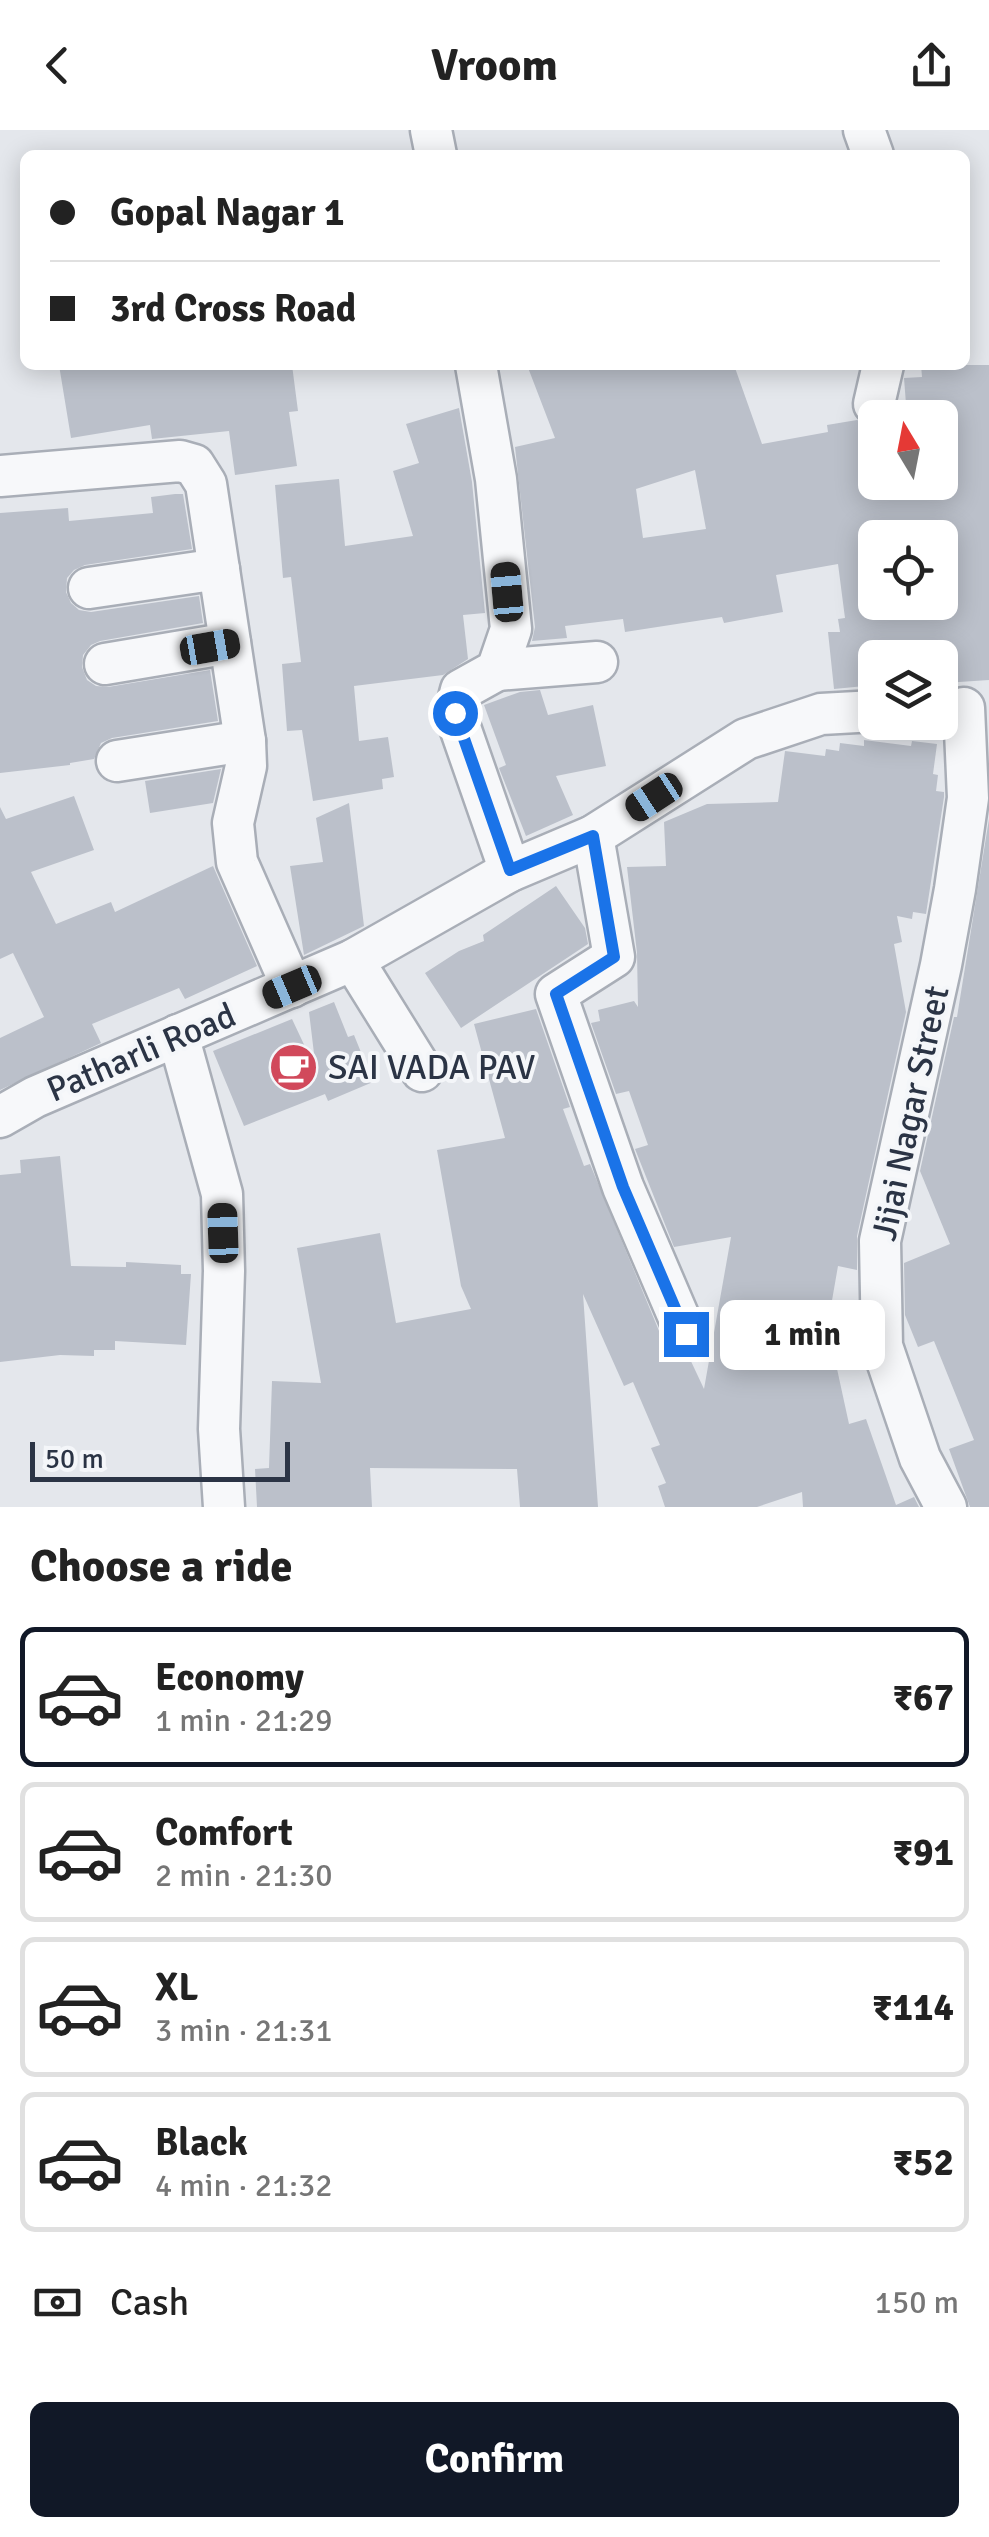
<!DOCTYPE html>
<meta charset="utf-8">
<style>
body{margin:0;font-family:Signika,sans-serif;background:#f2f2f2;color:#222;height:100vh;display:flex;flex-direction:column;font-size:38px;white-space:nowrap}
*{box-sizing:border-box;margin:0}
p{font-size:32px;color:#767676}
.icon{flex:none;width:55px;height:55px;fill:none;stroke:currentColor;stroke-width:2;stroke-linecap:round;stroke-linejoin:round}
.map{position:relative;height:1377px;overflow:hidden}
.details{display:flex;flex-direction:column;background:#fff;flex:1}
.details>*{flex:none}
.banner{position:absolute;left:20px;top:20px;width:950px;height:220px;border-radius:15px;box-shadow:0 5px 25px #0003;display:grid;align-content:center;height:220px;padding:0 30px;background:#fff}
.needle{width:65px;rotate:350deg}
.buttons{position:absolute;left:858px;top:270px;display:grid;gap:20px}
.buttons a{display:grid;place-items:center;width:100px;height:100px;border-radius:15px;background:#fff;box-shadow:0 5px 25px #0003;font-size:50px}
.scale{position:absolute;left:30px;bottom:25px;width:260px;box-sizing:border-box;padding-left:10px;border:5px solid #2b3445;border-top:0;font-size:28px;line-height:35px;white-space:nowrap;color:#2b3445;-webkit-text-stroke:8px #f4f6f9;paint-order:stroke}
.end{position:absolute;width:45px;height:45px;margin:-22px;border:12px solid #1a73e8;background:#fff;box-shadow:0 0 0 5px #fff}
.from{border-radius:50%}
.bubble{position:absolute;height:70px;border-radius:15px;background:#fff;box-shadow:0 5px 25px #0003;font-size:32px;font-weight:700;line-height:70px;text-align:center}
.car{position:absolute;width:30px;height:60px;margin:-30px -15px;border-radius:12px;box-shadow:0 0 8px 2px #0007;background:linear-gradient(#222 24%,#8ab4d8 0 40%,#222 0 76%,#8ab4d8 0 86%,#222 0)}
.banner b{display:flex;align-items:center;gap:35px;height:95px;font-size:38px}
.banner b+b{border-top:2px solid #e0e0e0}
.banner i{width:25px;height:25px;background:#222}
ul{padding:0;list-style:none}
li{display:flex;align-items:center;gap:30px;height:140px;margin:0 20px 15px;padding:0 10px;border:5px solid #e0e0e0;border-radius:15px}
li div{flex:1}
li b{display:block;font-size:38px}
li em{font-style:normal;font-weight:700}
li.active{border-color:#111827}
li>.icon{width:90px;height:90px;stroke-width:1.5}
h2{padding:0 30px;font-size:45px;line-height:120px}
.pay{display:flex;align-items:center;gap:25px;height:110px;padding:0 30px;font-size:38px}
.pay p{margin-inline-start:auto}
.button{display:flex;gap:20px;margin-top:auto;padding:20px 30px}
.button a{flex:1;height:115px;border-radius:15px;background:#111827;color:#fff;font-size:40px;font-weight:700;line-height:115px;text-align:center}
header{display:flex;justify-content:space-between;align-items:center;height:130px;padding:0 30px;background:#fff;font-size:45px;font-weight:700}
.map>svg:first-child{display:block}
</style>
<header><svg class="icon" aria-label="back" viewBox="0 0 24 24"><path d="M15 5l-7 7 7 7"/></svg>Vroom<svg class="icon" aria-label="share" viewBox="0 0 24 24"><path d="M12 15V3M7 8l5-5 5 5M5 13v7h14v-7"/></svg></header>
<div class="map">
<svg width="989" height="1377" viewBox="0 0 989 1377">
<rect width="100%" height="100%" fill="#e4e7ec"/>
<g fill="#bbc0ca" fill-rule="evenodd">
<path d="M59,235H292L298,281L289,282L297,336L235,345L229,301L152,309L150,295L71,308Z"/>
<path d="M527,235H734L762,314L828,302L827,295L857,290L875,297V352H940V284L907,287L904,248L922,247L921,235H989V550L944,553L942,527L875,528V555L834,559L828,502H840L838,489L845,488L838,434L776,445L783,482L724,493L722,487L625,502L623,489L565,496L567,508L532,511L535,497L515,317L555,308ZM695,340L706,399L643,408L636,359ZM875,408L947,409L950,472H875Z"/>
<path d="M459,278L472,352L485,483L463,485L468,529L443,545L354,556L359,611L388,607L394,647L382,649L383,659L313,671L302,600L287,601L282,534L301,532L291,447L283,448L275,355L339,349L345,416L413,406L393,341L419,333L406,294Z"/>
<path d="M175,364H183L192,419L85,435L74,440L67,448L66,462L71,473L79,480L91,482L199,466L203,493L100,511L91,515L83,525L82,537L87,550L96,556L108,557L210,540L218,591L112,608L101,613L94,629L70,633V635L0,643V383L68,378L69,391L153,383L151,367Z"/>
<path d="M540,560L548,585L593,575L606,636L556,646L573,685L526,706L499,638L506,635L484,575L520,562Z"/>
<path d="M864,610L911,616L912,611L937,614L933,644L938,645L936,661L944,662V667L926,784L913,782L912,789L897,786L902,812L894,814L906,882L857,1106V1140L838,1136L822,1228L834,1225L849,1294L866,1289L896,1375L914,1367L919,1377H803L802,1362L757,1377H665L658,1356L666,1353L651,1318L660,1315L633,1252L624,1256L583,1164L598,1377H520L517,1339L370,1338L372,1377H257L255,1339L269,1338L272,1251L321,1253L297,1118L380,1103L396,1193L471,1179L461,1156L437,1020L505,1008L474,894L536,879L570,977L563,979L584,1036L590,1034L664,1213L673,1224L689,1227L704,1259L731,1107L674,1117L635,1019L648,1015L629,961L616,964L591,893L600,891L598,880L634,871L638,877L637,823L627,737L666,736L664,692L707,674L778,672L785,621L825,626L826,619L839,621L840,613L864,616Z"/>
<path d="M221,639L213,673L150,683L145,651Z"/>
<path d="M74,666L94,720L31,742L56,794L111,772L115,782L213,736L257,836L185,869L179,858L92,894L101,913L0,960V908L44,887L13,823L0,829V677L6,689Z"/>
<path d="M349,673L364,796L304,825L290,736L323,732L316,688Z"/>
<path d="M989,689V1377H970L949,1319L974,1310L934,1211L918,1217L905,1185L904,1133L950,1114L920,1041L954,887H957Z"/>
<path d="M556,756L585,798L588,814L461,898L425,843L459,821L484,811L483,805Z"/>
<path d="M334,872L348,907L354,905L373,952L328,971L325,964L244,996L213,921L292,889L316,940L309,882Z"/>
<path d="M60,1026L71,1136L126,1137V1132L181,1135V1144H191L186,1215L115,1211V1220H94V1226L60,1225L0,1232V1045L21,1043L20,1030Z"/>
</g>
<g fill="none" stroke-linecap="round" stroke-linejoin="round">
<defs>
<g id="minor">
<path d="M431,0L436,25"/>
<path d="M864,0L873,25"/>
<path d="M476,235L496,349L511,499L497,540L461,560L455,583L510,741"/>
<path d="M874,274L883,235"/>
<path d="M0,346L180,331L194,335L206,354L245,611L246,636L233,693L237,732L292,857"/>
<path d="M89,458L219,439"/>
<path d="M105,534L230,513"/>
<path d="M497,540L597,532"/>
<path d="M117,631L245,611"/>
<path d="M593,706L614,827L556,864L623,1057L686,1204"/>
<path d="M353,830L422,941"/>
<path d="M178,905L222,1064L224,1141L219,1299L224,1377"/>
<path d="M0,987L35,967L353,830L510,741L593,706L746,609L821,584L875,581"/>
<path d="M946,1377L920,1328L882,1216L880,1111L941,835L955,759L968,668L964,578"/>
</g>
</defs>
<use href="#minor" stroke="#a9aeb7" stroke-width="45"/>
<use href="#minor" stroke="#f7f8fa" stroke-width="40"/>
</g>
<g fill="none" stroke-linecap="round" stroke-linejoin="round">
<path stroke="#1a73e8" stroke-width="12" d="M455,583L510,740L593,706L614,827L556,864L623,1057L686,1204"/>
</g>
<defs>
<symbol id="cafe-disc" viewBox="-11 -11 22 22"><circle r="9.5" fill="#d1495b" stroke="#f4f6f9"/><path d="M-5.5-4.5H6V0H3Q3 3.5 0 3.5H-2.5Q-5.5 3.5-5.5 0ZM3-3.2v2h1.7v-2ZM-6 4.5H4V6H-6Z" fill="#fff"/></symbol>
</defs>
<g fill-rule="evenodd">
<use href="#cafe-disc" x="266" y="910" width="55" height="55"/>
</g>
<g text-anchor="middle" stroke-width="8" stroke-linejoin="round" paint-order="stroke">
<g font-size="35" fill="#2b3445" stroke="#f4f6f9">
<text transform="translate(141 922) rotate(-23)" y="12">Patharli Road</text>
<text transform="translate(910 983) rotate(-78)" y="12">Jijai Nagar Street</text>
</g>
<g font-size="35" fill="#2b3445" stroke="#f4f6f9" text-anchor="start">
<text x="328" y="949">SAI VADA PAV</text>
</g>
</g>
</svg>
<div class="buttons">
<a><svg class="needle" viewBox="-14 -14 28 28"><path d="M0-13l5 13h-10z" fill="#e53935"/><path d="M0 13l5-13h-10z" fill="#767676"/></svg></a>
<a><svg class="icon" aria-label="locate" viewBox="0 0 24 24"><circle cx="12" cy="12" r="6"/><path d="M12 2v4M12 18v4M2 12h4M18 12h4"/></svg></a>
<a><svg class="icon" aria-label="layers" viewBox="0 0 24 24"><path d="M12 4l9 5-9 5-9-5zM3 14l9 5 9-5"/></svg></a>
</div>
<div class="scale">50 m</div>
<i class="end from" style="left:455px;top:583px"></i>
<i class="end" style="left:686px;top:1204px"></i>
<div class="bubble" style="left:720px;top:1170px;width:165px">1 min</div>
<i class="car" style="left:507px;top:462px;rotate:355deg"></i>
<i class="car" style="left:210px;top:517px;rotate:80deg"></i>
<i class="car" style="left:654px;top:667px;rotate:237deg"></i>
<i class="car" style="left:292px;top:857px;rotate:247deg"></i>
<i class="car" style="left:223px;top:1103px;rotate:358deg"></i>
<div class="banner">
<b><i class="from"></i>Gopal Nagar 1</b>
<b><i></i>3rd Cross Road</b>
</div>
</div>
<section class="details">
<h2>Choose a ride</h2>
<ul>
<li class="active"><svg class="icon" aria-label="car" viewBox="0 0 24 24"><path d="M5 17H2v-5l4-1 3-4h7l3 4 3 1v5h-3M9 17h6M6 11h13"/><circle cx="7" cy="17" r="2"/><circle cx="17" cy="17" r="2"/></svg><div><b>Economy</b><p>1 min · 21:29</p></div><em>₹67</em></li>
<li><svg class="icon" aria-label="car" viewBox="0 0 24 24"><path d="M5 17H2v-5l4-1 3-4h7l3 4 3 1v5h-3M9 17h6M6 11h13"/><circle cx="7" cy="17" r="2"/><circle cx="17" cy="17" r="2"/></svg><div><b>Comfort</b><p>2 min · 21:30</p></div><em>₹91</em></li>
<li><svg class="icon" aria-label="car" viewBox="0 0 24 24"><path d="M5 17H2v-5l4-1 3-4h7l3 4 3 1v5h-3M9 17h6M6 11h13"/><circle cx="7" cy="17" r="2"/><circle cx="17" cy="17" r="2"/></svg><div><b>XL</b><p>3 min · 21:31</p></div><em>₹114</em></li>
<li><svg class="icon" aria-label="car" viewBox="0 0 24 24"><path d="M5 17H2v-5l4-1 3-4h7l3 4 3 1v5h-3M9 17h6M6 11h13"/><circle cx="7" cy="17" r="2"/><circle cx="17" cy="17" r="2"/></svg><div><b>Black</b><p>4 min · 21:32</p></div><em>₹52</em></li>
</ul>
<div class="pay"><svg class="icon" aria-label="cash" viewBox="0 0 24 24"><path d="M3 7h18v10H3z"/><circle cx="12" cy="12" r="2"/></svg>Cash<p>150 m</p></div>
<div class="button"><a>Confirm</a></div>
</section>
